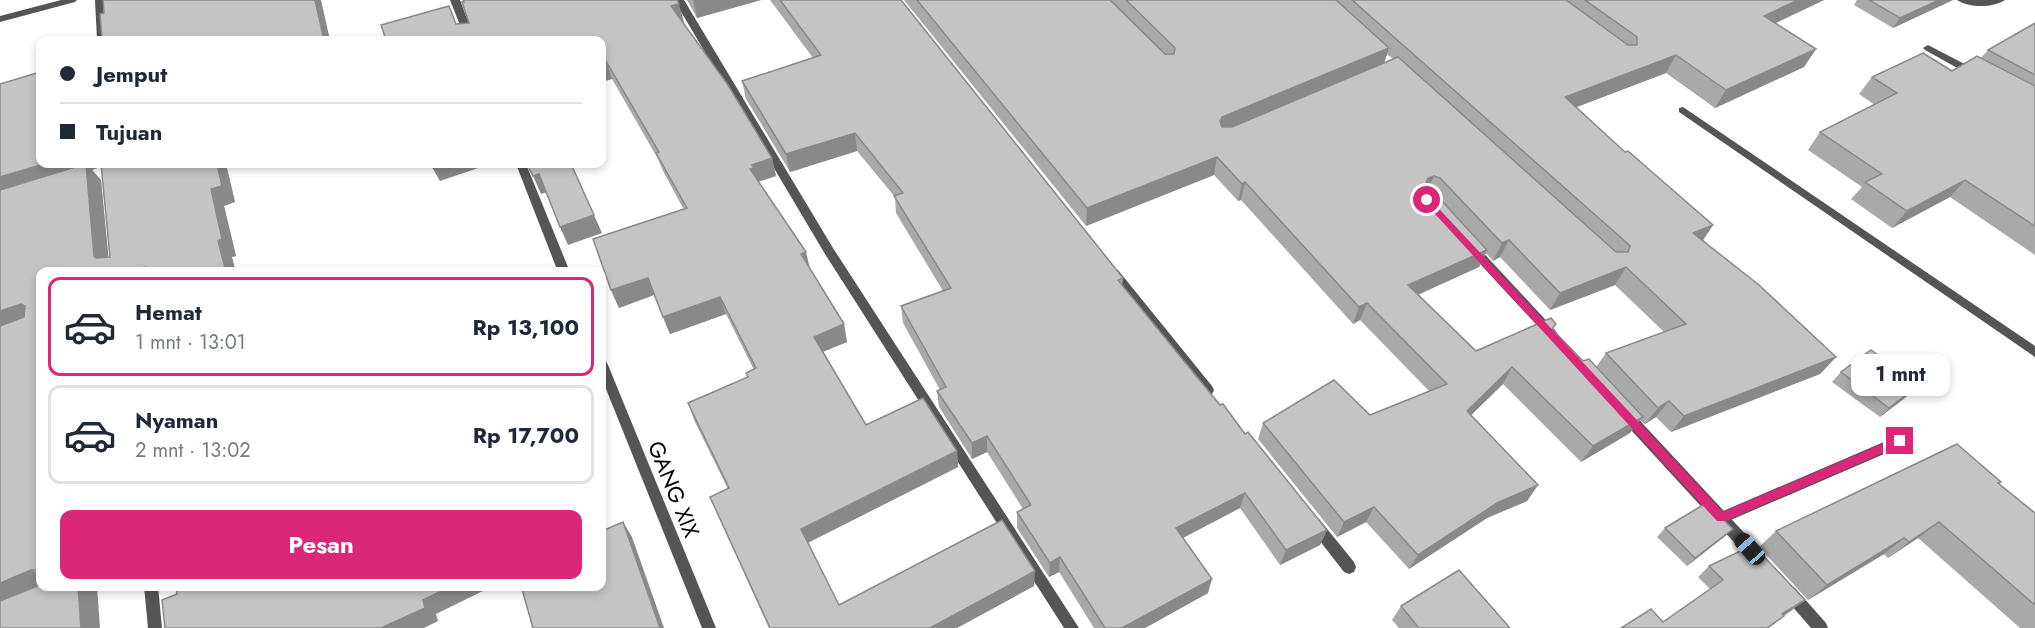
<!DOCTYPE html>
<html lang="id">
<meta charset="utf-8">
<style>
body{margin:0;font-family:Jost,sans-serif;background:#f6f6f7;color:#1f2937;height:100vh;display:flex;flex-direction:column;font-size:22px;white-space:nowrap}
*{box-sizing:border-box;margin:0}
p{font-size:20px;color:#747a83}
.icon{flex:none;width:33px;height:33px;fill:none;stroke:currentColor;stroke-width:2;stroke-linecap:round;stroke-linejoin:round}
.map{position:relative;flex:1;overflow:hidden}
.details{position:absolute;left:36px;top:267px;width:570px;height:324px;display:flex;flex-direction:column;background:#fff;border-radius:12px;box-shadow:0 3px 9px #0003}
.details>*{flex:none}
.guide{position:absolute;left:36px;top:36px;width:570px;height:132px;border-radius:12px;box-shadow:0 3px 9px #0003;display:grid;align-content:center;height:132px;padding:0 24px;background:#fff}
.end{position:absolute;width:27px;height:27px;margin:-14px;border:8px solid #db2777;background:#fff;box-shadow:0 0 0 3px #fff}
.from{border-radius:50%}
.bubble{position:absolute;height:42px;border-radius:12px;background:#fff;box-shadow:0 3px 9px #0003;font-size:20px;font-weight:700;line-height:42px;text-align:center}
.car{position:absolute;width:18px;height:36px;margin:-18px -9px;border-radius:8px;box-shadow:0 0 4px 2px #0007;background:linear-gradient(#222 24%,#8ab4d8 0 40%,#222 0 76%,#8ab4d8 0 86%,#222 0)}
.guide b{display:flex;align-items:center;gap:21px;height:57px;font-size:22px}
.guide b+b{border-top:2px solid #e0e1e3}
.guide i{width:15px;height:15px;background:#1f2937}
ul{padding:10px 0 0;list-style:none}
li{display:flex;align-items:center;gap:18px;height:99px;margin:0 12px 9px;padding:0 12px;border:3px solid #e0e1e3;border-radius:12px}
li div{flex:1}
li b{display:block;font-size:22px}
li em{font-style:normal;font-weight:700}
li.active{border-color:#db2777}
li>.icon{width:54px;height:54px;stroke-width:1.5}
.primary-button{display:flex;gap:12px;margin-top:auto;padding:12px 24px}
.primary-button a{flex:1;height:69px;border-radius:12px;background:#db2777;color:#fff;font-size:24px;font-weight:700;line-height:69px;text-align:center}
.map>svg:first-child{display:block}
</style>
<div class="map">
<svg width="2035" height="628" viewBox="0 0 2035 628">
<rect width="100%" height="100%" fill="#fff"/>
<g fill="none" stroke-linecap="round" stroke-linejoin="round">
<path fill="#555" fill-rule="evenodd" d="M1900,435L1905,437L1907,441L1905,445L1726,522L1721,524L1716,522L1714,518L1716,514Z"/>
<g fill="#555" fill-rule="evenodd">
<path d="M61,0H77L75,2L0,22V16Z"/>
<path d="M95,0H105L106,40H97Z"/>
<path d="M450,0H460L475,40H466Z"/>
<path d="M674,0H684L833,248L1079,628H1064L825,254Z"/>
<path d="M1957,0H2005C1992,8 1970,8 1957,0Z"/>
<path d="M1928,45L1978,71L1979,73L1978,75H1970L1925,50L1923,48Z"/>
<path d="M1683,107L2035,346V357L1679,112V108Z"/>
<path d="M516,164H526L570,272H558Z"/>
<path d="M1473,245L1477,246L1555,330L1557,333L1555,336H1547L1469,252L1467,249L1469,246Z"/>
<path d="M1114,269L1118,270L1212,386L1214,390L1212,394L1208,395L1204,394L1110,276L1108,273Z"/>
<path d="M602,360L606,361L608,365L716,628H702L602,379Z"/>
<path d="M1625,409L1630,410L1763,553L1765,558L1763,563L1758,564L1753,563L1620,418L1619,414L1620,410Z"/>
<path d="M1314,517L1319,519L1354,562L1356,567L1354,572L1349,574L1344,572L1309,527L1307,523L1309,519Z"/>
<path d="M144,586H158L162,628H148Z"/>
<path d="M1790,586L1795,588L1826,623L1828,628H1811L1785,598L1783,593L1785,588Z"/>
</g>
</g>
<g fill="#a9a9a9" fill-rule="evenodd">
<path d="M687,0H761L697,18Z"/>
<path d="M770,0H901L1123,278L1122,285L1220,405L1327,530L1320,545L1280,565L1240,508L1183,538L1208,593L1145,628H1094L1059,572L1049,577L1017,528V512L1023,509L987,452L972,459L939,407L937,391L940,390L903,323L901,306L943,291L896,213L895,197L857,151L790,172L746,99L742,81L813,58Z"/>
<path d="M904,0H1824L1775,23L1816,49L1804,67L1715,108L1666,73L1576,107L1625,152L1713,225L1703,240L1836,357L1820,374L1671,432L1656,417L1645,424L1640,420L1630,433L1581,462L1503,384L1471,415L1538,485L1527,501L1487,518L1409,569L1366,522L1337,537L1258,439L1263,423L1370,415L1429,391L1360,320L1353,324L1241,200L1238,201L1214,175L1086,226ZM1387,54L1393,59L1384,63ZM1486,253L1493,261L1500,257L1550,310L1615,285L1664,332L1606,353L1596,367L1583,361L1553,330L1476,351L1418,295L1479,267Z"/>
<path d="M1857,0H1953L1893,28L1854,5Z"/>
<path d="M464,2L684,22H682L772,158L776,176L758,182L844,324L847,342L823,352L866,425L957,451L958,467L808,543L839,605L1034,586L957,628H769L710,497L728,489L694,420L688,403L748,377L746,373L754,370L726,314L670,334L654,295L619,308L611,290L684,210L663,171L658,159L612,79L602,82V40L457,24L469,23Z"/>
<path d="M2035,23V255L1950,197L1892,228L1851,199L1862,187L1808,150L1820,132L1875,105L1859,94L1872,77L1952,71L1981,58L1988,50Z"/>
<path d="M40,72V164H226L235,202L224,206L236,256L232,257L40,272V586L0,628ZM101,165L110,257H108L101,180L92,170L100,167Z"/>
<path d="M1841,372L1910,394L1880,417L1832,382Z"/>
<path d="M1998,484L2035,513V628H2020L1918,538L1888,558L1884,554L1808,600L1759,547L1776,531Z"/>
<path d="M1665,528L1733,529L1724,537L1687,566L1657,537Z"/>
<path d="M1709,566L1792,610L1784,616L1769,628H1621L1663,622L1710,589L1698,577Z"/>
<path d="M1401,606L1510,628H1399L1392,620Z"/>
</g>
<g fill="#898989">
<path d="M315,0H321L330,40H324Z"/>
<path d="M693,0H761L697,18Z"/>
<path d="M1798,0H1824L1753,34L1764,16Z"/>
<path d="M1939,0H1953L1893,28L1900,18Z"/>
<path d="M679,4L684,22L676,24L671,6Z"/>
<path d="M1389,48L1383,66L1219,135L1220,121L1222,117Z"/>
<path d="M1816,49L1804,67L1715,108L1726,90Z"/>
<path d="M1676,55L1666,73L1556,115L1565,97Z"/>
<path d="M606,61L612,79L602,82V62Z"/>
<path d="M855,133L857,151L790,172L786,154Z"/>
<path d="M1217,157L1214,175L1086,226L1087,208Z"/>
<path d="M772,158L776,176L757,182L750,169L752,165Z"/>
<path d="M44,164H101L100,167L92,170L101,180L110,272L0,200V177Z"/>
<path d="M217,164H226L235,202L224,206L236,256L232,257L236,272H226L218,241L211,189Z"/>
<path d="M430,164H490L440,181Z"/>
<path d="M539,174L547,192L541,194L533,176Z"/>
<path d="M1434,176L1426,194L1421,196L1428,178Z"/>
<path d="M1965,180L1950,197L1892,228L1907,211Z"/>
<path d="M1245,182L1241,200L1238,201L1242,184Z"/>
<path d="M594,215L602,233L568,245L560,227Z"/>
<path d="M1713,225L1701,243L1693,233Z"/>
<path d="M1509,240L1500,257L1493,261L1502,243Z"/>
<path d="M1487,250L1479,267L1401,302L1408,285Z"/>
<path d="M806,252L810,269L801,254Z"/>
<path d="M145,267L149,272H133Z"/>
<path d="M1626,267L1615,285L1550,310L1560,293Z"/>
<path d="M648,278L654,295L619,308L611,290Z"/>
<path d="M720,297L726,314L670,334L663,317Z"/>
<path d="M1367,303L1360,320L1353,324L1359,307Z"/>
<path d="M21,304L39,320L0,335V311Z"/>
<path d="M844,324L847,342L817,354L814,337Z"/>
<path d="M1836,357L1820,374L1671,432L1684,416Z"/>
<path d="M1512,367L1503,384L1458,428L1467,411Z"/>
<path d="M1920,384L1910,394L1880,417L1889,408Z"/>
<path d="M1669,401L1656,417L1645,424L1658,408Z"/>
<path d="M1643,417L1630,433L1581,462L1593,446Z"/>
<path d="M987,436V452L972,459V443Z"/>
<path d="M957,451L958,467L805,544L801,529Z"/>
<path d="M602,462L604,469L602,470Z"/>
<path d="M1538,485L1527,501L1487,518L1409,569L1418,555L1497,503Z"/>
<path d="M1245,493L1240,508L1173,543L1176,528Z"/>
<path d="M1374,507L1366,522L1337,537L1344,522Z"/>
<path d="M623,522L632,537L664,628H660Z"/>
<path d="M1939,522L1918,538L1888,558L1909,542Z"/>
<path d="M1733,529L1724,537L1687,566L1695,558Z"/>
<path d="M1327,530L1320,545L1280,565L1286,550Z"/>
<path d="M1904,538L1884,554L1808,600L1827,585Z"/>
<path d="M1060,557L1059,572L1049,577L1050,563Z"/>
<path d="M31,570L40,576V586L0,607V583Z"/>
<path d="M1035,571L1034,586L957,628H930Z"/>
<path d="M1212,579L1208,593L1145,628H1122Z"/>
<path d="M78,586H97L100,628H81Z"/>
<path d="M452,586H493L436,614L438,621L424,628H381L423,600Z"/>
<path d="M1805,600L1792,610L1770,624L1782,614Z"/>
</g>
<g fill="#c4c4c4" stroke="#898989" stroke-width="1.5">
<path d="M103,0H315L324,40H102L100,14L104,13Z"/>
<path d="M463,0H677L679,4L671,6L728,85L772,158L752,165L754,168L750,169L806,252L801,254L844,324L814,337L866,425L923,398L957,451L801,529L839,605L1002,520L1035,571L930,628H770L710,497L729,488L688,403L748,377L746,373L756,368L720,297L663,317L648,278L611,290L593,239L687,208L656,153L659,152L606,61L602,62V40H386L381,25L449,6L456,24L469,23L462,2H464Z"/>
<path d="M780,0H901L1123,278L1118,280L1220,405L1223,404L1245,434L1248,432L1327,530L1286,550L1245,493L1176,528L1212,579L1122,628H1105L1060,557L1050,563L1017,512L1031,505L987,436L972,443L937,391L946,387L901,306L951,288L894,196L903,193L855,133L786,154L742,81L821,55Z"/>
<path d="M917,0H1110L1165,54H1174L1175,48L1126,0H1336L1389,48L1222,117L1220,121L1222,127H1232L1398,57L1616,252H1628L1630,246L1627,243L1352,0H1566L1628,45H1637V37L1585,0H1798L1764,16L1816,49L1726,90L1676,55L1565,97L1625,152L1628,151L1713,225L1693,233L1759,285L1836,357L1684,416L1669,401L1658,408L1606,353L1686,324L1626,267L1560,293L1509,240L1502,243L1440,178L1434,176L1428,178L1426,183L1428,186L1487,250L1408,285L1476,351L1551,318L1556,324L1552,329L1583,361L1589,359L1643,417L1593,446L1512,367L1467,411L1538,485L1497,503L1418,555L1374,507L1344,522L1263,423L1334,380L1370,415L1447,384L1367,303L1359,307L1245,182L1242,184L1217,157L1087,208Z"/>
<path d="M1869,0H1939L1900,18Z"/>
<path d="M2035,23V75L1988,50Z"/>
<path d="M1923,53L1952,71L1977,56L2035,86V226L1965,180L1907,211L1865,182L1882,174L1820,132L1897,93L1872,77Z"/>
<path d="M40,72V164H44L0,177V84Z"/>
<path d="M85,164H86L94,256L96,258L110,257L101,164H217L222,186L211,189L222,239L218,241L226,272H146L145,267L133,272H130V269L122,272H40V570H31L0,583V326L24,317L25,306L21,304L0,311V190Z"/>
<path d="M527,164H571L594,215L560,227L539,174L533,176Z"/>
<path d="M1871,350L1920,384L1889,408L1841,372Z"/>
<path d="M1957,444L2001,482L1998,483L2035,513V605L1939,522L1909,542L1904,538L1827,585L1776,531Z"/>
<path d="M1706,503L1733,529L1695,558L1665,528Z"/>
<path d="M623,522L660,628H533L521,586H602V531Z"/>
<path d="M1753,545L1805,600L1782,614L1784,616L1767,628H1621L1651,609L1663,622L1723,580L1709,566Z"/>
<path d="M1459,570L1510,628H1419L1401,606Z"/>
<path d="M40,585V586H78L81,628H0V601Z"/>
<path d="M176,586H452L423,600L425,608L381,628H165L162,600L177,594Z"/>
</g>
<path fill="#db2777" d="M1427,196L1723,512L1896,438H1904V444L1725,521H1717L1424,202V197Z"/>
<g text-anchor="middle" stroke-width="6" stroke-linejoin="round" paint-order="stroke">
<g font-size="22" fill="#000" stroke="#fff">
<text transform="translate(674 489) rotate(68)" y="8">GANG XIX</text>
</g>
</g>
</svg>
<i class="end from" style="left:1427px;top:200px"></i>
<i class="end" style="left:1900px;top:441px"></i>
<div class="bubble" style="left:1851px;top:354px;width:99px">1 mnt</div>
<i class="car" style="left:1750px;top:549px;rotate:318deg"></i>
<div class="guide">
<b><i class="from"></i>Jemput</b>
<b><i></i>Tujuan</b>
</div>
<section class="details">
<ul>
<li class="active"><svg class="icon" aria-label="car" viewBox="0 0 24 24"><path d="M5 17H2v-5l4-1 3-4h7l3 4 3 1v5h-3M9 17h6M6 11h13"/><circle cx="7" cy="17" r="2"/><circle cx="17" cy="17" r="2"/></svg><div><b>Hemat</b><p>1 mnt · 13:01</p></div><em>Rp 13,100</em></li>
<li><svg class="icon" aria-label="car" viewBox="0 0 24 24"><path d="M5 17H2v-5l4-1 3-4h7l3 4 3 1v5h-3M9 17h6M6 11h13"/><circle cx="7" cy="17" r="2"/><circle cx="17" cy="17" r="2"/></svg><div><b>Nyaman</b><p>2 mnt · 13:02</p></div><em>Rp 17,700</em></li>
</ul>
<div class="primary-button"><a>Pesan</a></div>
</section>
</div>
